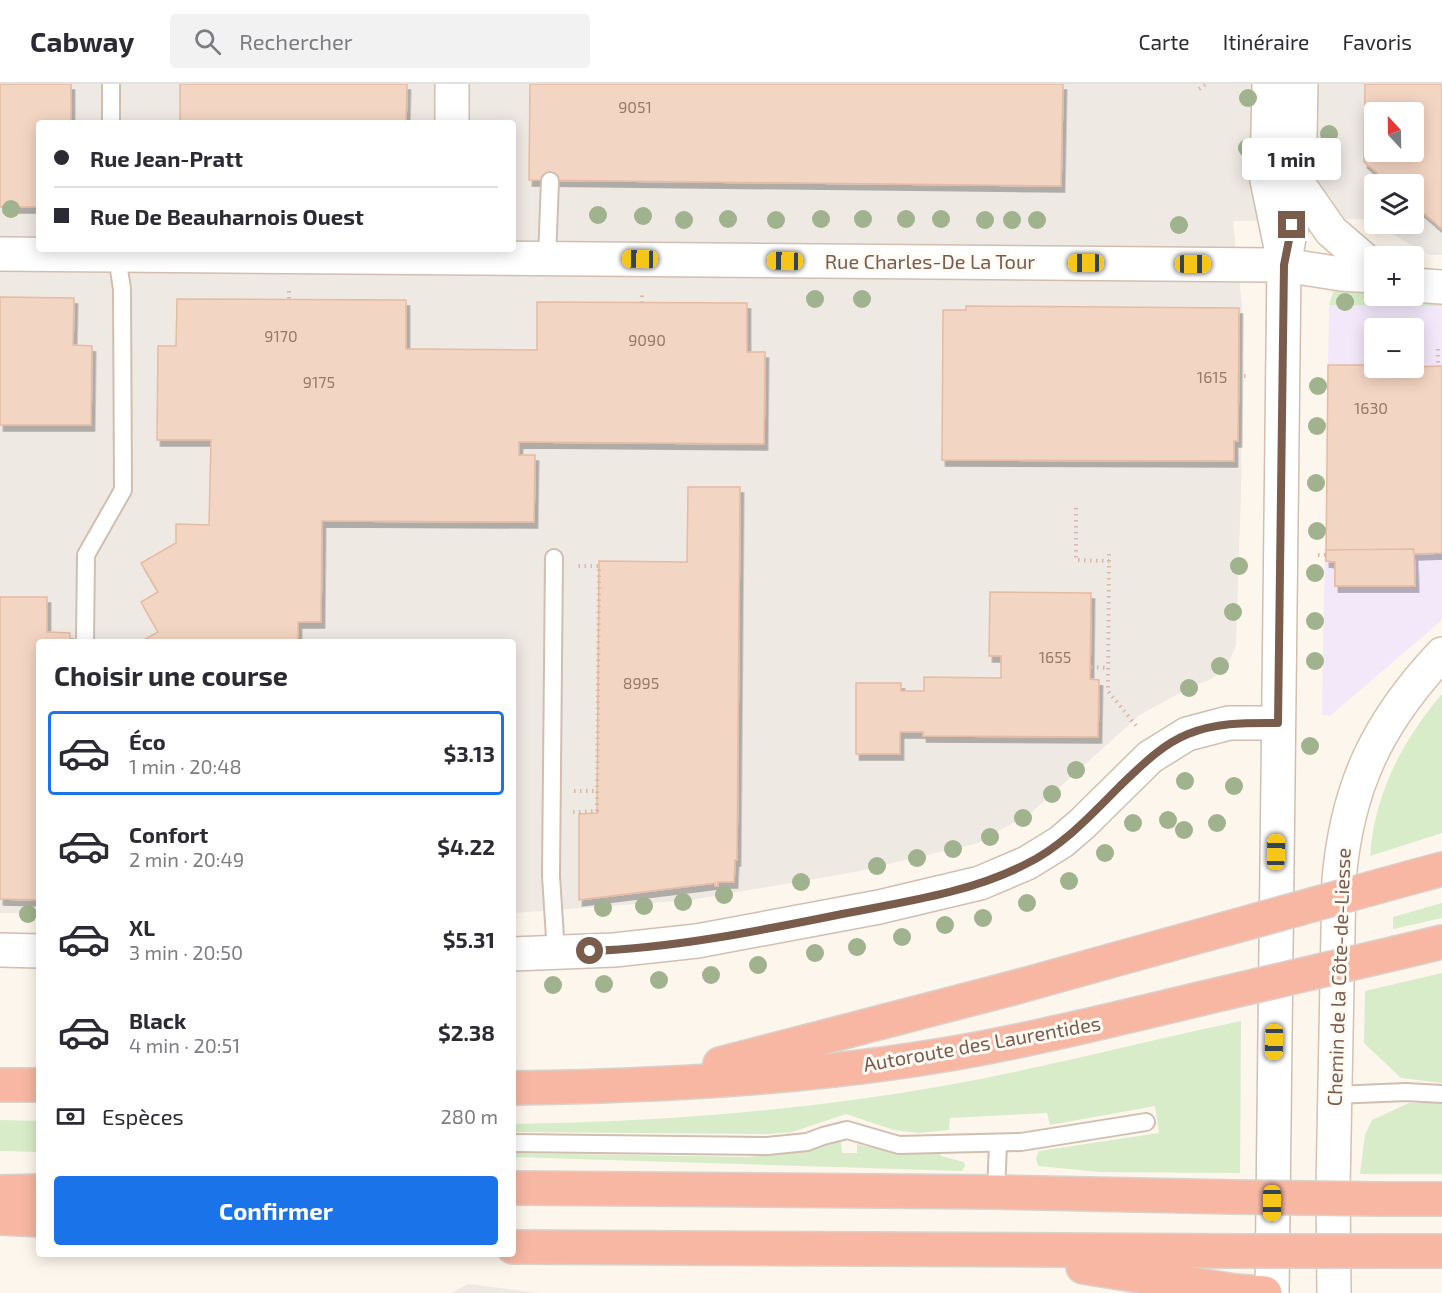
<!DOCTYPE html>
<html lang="fr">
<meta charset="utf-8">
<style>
body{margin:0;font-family:"Exo 2",sans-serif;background:#f2f2f3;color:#2b2b33;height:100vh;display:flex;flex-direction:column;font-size:22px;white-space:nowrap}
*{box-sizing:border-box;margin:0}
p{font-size:20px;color:#7c7c81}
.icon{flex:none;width:33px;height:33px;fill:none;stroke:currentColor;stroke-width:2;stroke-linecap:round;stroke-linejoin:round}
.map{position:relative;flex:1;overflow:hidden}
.sheet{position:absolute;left:36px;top:555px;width:480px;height:618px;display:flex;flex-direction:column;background:#fff;border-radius:6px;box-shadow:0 3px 15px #0003}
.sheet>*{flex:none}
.banner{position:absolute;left:36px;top:36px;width:480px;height:132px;border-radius:6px;box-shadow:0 3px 15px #0003;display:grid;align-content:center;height:132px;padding:0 18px;background:#fff}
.needle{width:39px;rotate:338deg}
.fabs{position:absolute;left:1364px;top:18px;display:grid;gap:12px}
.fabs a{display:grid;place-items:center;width:60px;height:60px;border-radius:6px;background:#fff;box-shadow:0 3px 15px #0003;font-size:30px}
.end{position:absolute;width:27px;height:27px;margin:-14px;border:8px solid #7a5c4d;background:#fff;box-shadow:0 0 0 3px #fff}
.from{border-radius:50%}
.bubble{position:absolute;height:42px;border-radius:6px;background:#fff;box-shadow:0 3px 15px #0003;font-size:20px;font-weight:700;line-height:42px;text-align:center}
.car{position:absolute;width:18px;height:36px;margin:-18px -9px;border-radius:8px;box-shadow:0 0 4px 2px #0007;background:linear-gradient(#f5c518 24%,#345 0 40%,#f5c518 0 76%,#345 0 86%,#f5c518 0)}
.banner b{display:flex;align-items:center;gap:21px;height:57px;font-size:22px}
.banner b+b{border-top:2px solid #e1e1e2}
.banner i{width:15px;height:15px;background:#2b2b33}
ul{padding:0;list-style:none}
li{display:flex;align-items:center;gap:18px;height:84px;margin:0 12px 9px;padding:0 6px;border:3px solid transparent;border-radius:6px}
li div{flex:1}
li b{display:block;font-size:22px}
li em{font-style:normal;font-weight:700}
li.current{border-color:#1a73e8}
li>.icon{width:54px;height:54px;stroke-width:1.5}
h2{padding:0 18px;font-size:27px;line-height:72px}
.pay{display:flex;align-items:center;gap:15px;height:66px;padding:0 18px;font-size:22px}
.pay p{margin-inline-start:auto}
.primary-button{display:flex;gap:12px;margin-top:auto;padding:12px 18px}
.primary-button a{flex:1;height:69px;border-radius:6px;background:#1a73e8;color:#fff;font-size:24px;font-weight:700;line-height:69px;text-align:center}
header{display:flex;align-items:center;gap:36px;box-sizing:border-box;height:84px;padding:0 30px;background:#fff;border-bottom:2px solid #e1e1e2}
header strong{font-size:28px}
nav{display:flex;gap:33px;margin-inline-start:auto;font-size:21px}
.search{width:420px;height:54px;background:#f2f2f3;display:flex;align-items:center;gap:15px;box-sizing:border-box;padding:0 21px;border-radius:6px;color:#7c7c81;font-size:22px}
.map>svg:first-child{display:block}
</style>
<header>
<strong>Cabway</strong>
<div class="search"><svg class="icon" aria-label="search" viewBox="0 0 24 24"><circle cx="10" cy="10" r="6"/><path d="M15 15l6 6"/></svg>Rechercher</div>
<nav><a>Carte</a><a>Itinéraire</a><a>Favoris</a></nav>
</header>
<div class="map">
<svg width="1442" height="1209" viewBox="0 0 1442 1209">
<defs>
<filter id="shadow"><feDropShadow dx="3.5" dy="6" stdDeviation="0" flood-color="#0004"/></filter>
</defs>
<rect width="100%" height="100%" fill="#fdf6ec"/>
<g fill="#efe9e4" fill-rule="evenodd">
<path d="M0,0H1442V171H1429L1375,140H1413V100H1374V139L1368,135L1233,137L1242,222L1241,407L1236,561L1227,583L1211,595L1178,610L1140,631L1031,729L978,759L855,788L691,816L513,829V558H39V829H0ZM1374,28H1413V68H1374ZM39,39H513V165H39Z"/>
<path d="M468,1200L540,1209H451Z"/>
</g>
<path fill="#f3e8fa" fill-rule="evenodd" d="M1329,221L1442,222V536L1330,632L1322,631ZM1374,244H1413V284H1374Z"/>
<g fill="#d8ecc9">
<path d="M1335,202C1373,212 1403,216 1442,217V222L1329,221Z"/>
<path d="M1442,610V749L1370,772C1374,711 1403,655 1442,610Z"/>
<path d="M1442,819V834L1393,845V833Z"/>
<path d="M1442,889V999L1401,994L1364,959L1365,907Z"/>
<path d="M1241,937L1240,1089L1100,1088L1038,1082L1036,1074L1039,1067L1159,1049L1155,1022L1050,1041L1047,1029L950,1034L949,1046L919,1049L894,1046L846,1030L792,1048L769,1050L513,1048V1040C657,1038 800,1027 943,1002C1043,984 1141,958 1241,937Z"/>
<path d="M1409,1019H1442V1090H1360L1365,1051L1372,1036Z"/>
<path d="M0,1036L39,1037V1068L0,1067Z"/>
<path d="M841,1057L842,1069H857V1060L891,1068L940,1069L941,1072L964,1078L965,1082L962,1087L513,1073V1069L747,1073L793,1069Z"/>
</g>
<g fill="#f3d5c3" stroke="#e6bba3" stroke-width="1.5" fill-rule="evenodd" filter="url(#shadow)">
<path d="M0,0H71V39H39V123H0Z"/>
<path d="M180,0H407L406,39H180Z"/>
<path d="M530,0H1063L1061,102L529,96Z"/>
<path d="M1365,0H1442V145L1413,120V100H1390L1364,78ZM1374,28H1413V68H1374Z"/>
<path d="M0,213L74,214L73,261L92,262L91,341H0Z"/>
<path d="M177,215L406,216V265H417L537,266V218L747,219V268H765L764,360L519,358V371H535L534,438L322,437L321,538H298V558H140L158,548L141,518L158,508L141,479L176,459V440L209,441L211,356H157L158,262H176Z"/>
<path d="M966,222L1239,224L1238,357H1234V377L942,376L943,226H966Z"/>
<path d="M1328,281H1374V284L1442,282V469L1414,470L1415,502H1335V478L1326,477Z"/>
<path d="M688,403H740L737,776H735L734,798H718V802H715V799L579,816V730L597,729L599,477L687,478Z"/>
<path d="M1414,465L1415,502H1335V478L1326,477V466Z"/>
<path d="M990,508L1091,509L1090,595L1099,596L1098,653L923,652V648H900V670H856V599H901V607H924V593L1001,594V572H989Z"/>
<path d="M0,513H47V548L70,549V558H39V816L0,815Z"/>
</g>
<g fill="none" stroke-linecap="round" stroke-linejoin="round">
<defs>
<g id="service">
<path d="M111,39V0"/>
<path d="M547,174L550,97"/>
<path d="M554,474L551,792L556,869"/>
<path d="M85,558L86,471L123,406L122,205L116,166"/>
<path d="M1335,1011L1406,1008L1442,1010"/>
<path d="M513,1059L767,1062L807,1058L823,1052L847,1046L899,1061L1021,1058L1146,1038"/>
<path d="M996,1108L998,1060"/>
</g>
<g id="minor">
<path d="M452,39V0"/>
<path d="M0,170L1284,181"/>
<path d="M0,866L39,867"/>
<path d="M513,870L614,866L697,857L879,823L980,799L1027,779L1061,758L1082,740L1150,673L1187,650L1229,639H1278"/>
</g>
<g id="tertiary">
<path d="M1269,0L1267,96L1281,164"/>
<path d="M1272,1209L1284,181L1299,101L1301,0"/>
</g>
<g id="secondary">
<path d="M1299,101L1331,147L1374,184"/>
<path d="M1284,181L1341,190L1374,192"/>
<path d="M1413,201L1442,203"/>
<path d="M1334,1209L1333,1104L1339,796C1347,702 1378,638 1442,570"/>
</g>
<g id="motorway">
<path d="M1398,797L1442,785"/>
<path d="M1396,869L1442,858"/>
<path d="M720,980L1009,905L1225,845"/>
<path d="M0,1001H39"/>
<path d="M513,1004C660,1002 810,994 955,969C1046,953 1135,930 1225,909"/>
<path d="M513,1104L996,1108L1235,1113"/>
<path d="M0,1108L39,1107"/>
<path d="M1380,1115H1442"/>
<path d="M0,1134L39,1136"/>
<path d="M513,1163L1235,1167"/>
<path d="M1379,1167H1442"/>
<path d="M1083,1183L1235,1207L1265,1209"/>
</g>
</defs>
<use href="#service" stroke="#d1beb0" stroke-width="20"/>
<use href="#minor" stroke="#d1beb0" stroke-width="36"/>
<use href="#tertiary" stroke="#d1beb0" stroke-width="36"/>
<use href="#secondary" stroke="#d6c0b0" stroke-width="36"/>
<use href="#motorway" stroke="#dad1cd" stroke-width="36"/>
<g stroke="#d9b8a5" stroke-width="4" stroke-dasharray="1.5 4.5" stroke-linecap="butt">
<path d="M1199,5L1206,0"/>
<path d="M289,207V215"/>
<path d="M642,219V209"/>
<path d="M1438,265V282"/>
<path d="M1238,292H1250"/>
<path d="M1076,424V476L1109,477"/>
<path d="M1109,470L1108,607L1138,644"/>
<path d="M1318,471H1326"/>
<path d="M1091,583L1108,584"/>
<path d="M574,707H597"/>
<path d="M573,728L597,727L599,482H575"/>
</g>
<use href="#service" stroke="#fff" stroke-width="16"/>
<use href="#minor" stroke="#fff" stroke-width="33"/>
<use href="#tertiary" stroke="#fff" stroke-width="33"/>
<use href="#secondary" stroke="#fff" stroke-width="33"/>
<use href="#motorway" stroke="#f7b7a3" stroke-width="33"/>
<defs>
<g id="motorway-bridge">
<path d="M1225,845L1398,797"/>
<path d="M1225,909L1396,869"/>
<path d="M1235,1113L1380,1115"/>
<path d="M1235,1167H1379"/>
</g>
</defs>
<use href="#motorway-bridge" stroke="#dad1cd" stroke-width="36" stroke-linecap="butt"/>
<use href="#motorway-bridge" stroke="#f7b7a3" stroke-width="33"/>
</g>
<g fill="#a0b28e">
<circle cx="1248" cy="14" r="9"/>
<circle cx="1329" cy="50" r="9"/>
<circle cx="1247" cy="64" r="9"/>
<circle cx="11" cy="125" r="9"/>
<circle cx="598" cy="131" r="9"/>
<circle cx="643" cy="132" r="9"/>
<circle cx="728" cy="135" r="9"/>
<circle cx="821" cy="135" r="9"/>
<circle cx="863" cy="135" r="9"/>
<circle cx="906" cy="135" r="9"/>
<circle cx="941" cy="135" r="9"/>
<circle cx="684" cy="136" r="9"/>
<circle cx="776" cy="136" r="9"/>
<circle cx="985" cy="136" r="9"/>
<circle cx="1012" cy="136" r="9"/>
<circle cx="1037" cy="136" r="9"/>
<circle cx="1179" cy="141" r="9"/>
<circle cx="815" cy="215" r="9"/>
<circle cx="862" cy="215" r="9"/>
<circle cx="1345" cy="218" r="9"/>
<circle cx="1318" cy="302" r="9"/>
<circle cx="1317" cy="342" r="9"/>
<circle cx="1316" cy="399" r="9"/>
<circle cx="1317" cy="447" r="9"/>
<circle cx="1239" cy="482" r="9"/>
<circle cx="1315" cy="489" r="9"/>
<circle cx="1233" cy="528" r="9"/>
<circle cx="1315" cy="537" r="9"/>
<circle cx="1315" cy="577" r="9"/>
<circle cx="1220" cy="582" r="9"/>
<circle cx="1189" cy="604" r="9"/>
<circle cx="1310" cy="662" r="9"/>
<circle cx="1076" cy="686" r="9"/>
<circle cx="1185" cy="697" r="9"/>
<circle cx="1234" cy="702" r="9"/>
<circle cx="1052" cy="710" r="9"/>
<circle cx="1023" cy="734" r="9"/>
<circle cx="1168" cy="736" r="9"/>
<circle cx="1133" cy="739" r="9"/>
<circle cx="1217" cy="739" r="9"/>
<circle cx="1184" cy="746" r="9"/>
<circle cx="990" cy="753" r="9"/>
<circle cx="953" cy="765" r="9"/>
<circle cx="1105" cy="769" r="9"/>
<circle cx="917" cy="774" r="9"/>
<circle cx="877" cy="782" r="9"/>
<circle cx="1069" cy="797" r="9"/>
<circle cx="801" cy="798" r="9"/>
<circle cx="724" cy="811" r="9"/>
<circle cx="683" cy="818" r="9"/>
<circle cx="1027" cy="819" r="9"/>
<circle cx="644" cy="822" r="9"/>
<circle cx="603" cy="824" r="9"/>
<circle cx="28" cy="830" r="9"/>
<circle cx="983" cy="834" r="9"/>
<circle cx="945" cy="841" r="9"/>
<circle cx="902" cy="853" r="9"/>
<circle cx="857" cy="863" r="9"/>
<circle cx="815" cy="869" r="9"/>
<circle cx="758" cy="881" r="9"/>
<circle cx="711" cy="891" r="9"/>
<circle cx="659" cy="896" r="9"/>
<circle cx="604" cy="900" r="9"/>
<circle cx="553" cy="901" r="9"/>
</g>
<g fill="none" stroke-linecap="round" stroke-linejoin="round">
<path stroke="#7a5c4d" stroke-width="8" d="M590,867C675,864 758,847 842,830C903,818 970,809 1026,780C1063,762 1091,731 1120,702C1141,682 1161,661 1188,650C1218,638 1247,639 1278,639L1284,181L1292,141"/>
</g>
<g text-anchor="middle" stroke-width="6" stroke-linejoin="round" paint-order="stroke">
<g font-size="16" fill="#987a6a">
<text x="635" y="29">9051</text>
<text x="281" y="258">9170</text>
<text x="647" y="262">9090</text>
<text x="1212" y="299">1615</text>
<text x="319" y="304">9175</text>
<text x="1371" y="330">1630</text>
<text x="1055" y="579">1655</text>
<text x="641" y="605">8995</text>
</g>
<g font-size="20" fill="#7a5c4d" stroke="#fffaf3">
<text x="930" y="185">Rue Charles-De La Tour</text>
<text transform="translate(1339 893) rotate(-88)" y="7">Chemin de la Côte-de-Liesse</text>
<text transform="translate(982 960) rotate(-10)" y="7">Autoroute des Laurentides</text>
</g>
</g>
</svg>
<div class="fabs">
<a><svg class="needle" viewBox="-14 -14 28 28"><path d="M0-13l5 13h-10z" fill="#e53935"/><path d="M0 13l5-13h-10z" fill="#7c7c81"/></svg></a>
<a><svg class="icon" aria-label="layers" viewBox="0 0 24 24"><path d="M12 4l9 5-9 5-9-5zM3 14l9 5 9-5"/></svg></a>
<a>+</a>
<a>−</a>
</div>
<i class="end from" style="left:590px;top:867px"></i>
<i class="end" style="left:1292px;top:141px"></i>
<div class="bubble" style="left:1242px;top:54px;width:99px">1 min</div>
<i class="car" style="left:640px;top:175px;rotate:271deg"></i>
<i class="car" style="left:785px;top:177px;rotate:271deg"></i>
<i class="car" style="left:1086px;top:179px;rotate:270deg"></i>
<i class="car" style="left:1193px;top:180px;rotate:90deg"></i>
<i class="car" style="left:1276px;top:768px;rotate:1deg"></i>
<i class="car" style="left:1274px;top:958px;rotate:181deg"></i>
<i class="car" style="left:1272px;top:1119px;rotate:180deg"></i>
<div class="banner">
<b><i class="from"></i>Rue Jean-Pratt</b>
<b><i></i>Rue De Beauharnois Ouest</b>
</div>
<section class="sheet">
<h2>Choisir une course</h2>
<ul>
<li class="current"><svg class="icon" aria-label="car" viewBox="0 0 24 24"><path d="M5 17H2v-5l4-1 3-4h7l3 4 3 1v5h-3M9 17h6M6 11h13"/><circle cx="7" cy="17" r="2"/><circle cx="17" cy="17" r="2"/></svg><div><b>Éco</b><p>1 min · 20:48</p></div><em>$3.13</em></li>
<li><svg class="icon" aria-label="car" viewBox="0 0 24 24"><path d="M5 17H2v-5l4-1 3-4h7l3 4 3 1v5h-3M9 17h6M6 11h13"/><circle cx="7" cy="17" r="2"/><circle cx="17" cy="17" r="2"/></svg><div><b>Confort</b><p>2 min · 20:49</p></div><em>$4.22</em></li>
<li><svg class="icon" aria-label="car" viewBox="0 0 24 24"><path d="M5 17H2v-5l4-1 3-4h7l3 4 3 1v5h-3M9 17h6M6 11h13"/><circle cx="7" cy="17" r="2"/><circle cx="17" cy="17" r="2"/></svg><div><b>XL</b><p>3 min · 20:50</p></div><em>$5.31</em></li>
<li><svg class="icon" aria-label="car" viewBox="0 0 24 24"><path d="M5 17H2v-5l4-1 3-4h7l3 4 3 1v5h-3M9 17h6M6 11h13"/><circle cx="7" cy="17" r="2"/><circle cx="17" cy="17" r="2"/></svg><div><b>Black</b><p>4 min · 20:51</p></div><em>$2.38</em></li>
</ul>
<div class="pay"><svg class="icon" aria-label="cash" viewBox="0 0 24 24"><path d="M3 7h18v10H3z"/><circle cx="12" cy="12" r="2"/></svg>Espèces<p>280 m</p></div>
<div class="primary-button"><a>Confirmer</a></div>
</section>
</div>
